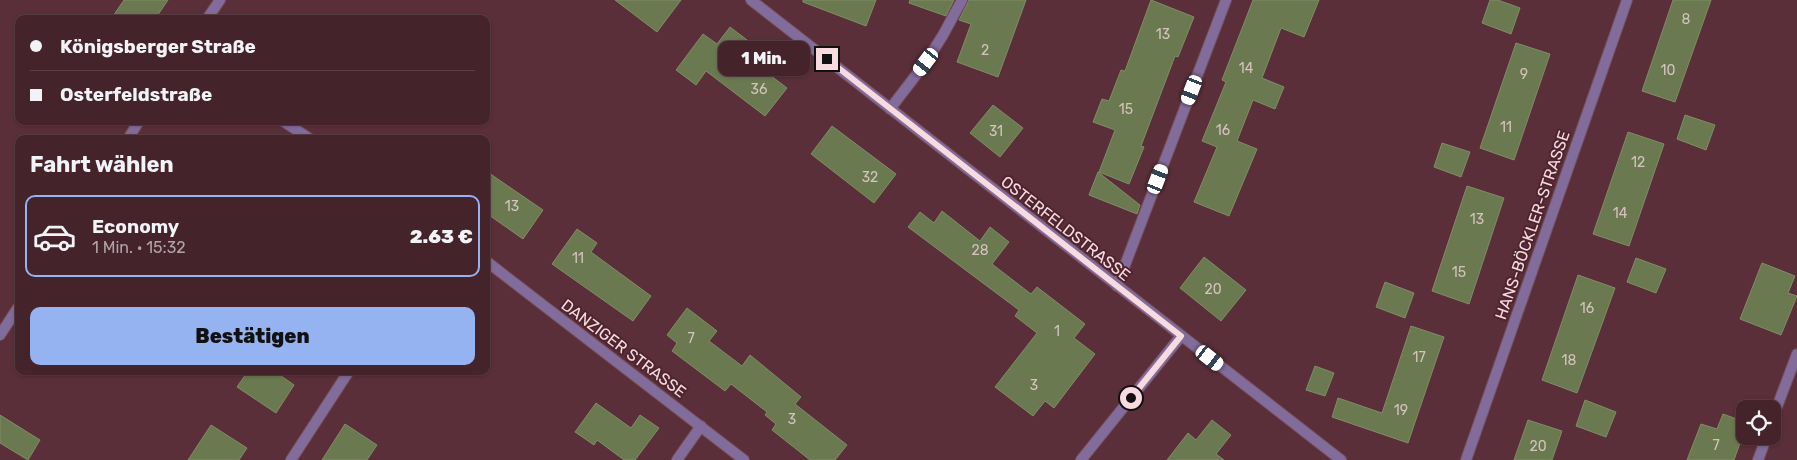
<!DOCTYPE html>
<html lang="de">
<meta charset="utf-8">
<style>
body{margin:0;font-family:Rubik,sans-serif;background:#4b2b33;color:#f1f3f6;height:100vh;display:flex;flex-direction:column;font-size:19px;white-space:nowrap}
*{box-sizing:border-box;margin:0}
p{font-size:16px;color:#afa4a9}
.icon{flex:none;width:28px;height:28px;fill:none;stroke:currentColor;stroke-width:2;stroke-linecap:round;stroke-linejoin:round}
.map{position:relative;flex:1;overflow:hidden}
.panel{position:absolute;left:15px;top:135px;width:475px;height:240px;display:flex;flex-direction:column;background:#44232b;border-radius:10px;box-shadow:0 1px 4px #0004,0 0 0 1px #5c4047}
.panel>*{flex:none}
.guide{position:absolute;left:15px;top:15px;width:475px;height:110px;border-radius:10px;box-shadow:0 1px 4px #0004,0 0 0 1px #5c4047;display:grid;align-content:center;height:110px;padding:0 15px;background:#44232b}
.tools{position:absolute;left:1736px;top:400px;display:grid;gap:10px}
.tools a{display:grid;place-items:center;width:45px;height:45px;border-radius:10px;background:#44232b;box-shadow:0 1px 4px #0004,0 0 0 1px #5c4047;font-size:25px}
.end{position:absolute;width:22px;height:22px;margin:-11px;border:6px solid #f7dbe0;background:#111;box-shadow:0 0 0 2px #111}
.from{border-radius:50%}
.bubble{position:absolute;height:35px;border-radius:10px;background:#44232b;box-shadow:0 1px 4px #0004,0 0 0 1px #5c4047;font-size:16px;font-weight:800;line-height:35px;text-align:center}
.car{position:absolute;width:15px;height:30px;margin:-15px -8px;border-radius:6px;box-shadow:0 0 4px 1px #0007;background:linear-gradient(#fff 24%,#345 0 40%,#fff 0 76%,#345 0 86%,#fff 0)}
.guide b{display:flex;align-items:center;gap:18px;height:48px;font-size:19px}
.guide b+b{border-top:1px solid #5c4047}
.guide i{width:12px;height:12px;background:#f1f3f6}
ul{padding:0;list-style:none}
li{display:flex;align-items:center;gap:15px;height:82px;margin:0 10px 8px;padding:0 5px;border:2px solid transparent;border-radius:10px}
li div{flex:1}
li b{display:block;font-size:19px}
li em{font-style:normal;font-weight:800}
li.active{border-color:#95b2f1}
li>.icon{width:45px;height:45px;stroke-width:1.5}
h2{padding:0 15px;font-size:22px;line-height:60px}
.cta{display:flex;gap:10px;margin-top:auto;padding:10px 15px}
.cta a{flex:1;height:58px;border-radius:10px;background:#95b2f1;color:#111;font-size:20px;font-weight:800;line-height:58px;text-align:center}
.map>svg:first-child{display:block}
</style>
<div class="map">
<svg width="1797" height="460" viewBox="0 0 1797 460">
<rect width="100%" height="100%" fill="#5a2f39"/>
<g fill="#6a7950" stroke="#7e8e64">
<path d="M124,0H168L155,19H111Z"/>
<path d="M615,0H681L657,32Z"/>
<path d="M803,0H876L866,26L803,2Z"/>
<path d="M910,0H954L946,16L909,3Z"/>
<path d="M969,0H1026L998,77L957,62L971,24L959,20Z"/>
<path d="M1151,0L1194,17L1178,57L1175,56L1141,146L1144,147L1129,184L1099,172L1115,130L1093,122L1102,99L1109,101L1121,70L1125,71Z"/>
<path d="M1253,0H1319L1304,37L1281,28L1262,78L1284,87L1275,109L1253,100L1237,141L1257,149L1229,216L1194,202L1217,147L1202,141L1226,82L1222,80Z"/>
<path d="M1490,0H1498L1520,8L1511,34L1482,23Z"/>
<path d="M1673,0H1711L1675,102L1642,91Z"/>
<path d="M730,27L755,46L746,57L787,88L765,116L706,71L696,85L676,70L703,34L717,44Z"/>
<path d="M1516,43L1550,54L1514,160L1480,148Z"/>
<path d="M993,105L1023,128L1000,157L970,133Z"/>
<path d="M1685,115L1715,125L1706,150L1677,139Z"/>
<path d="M832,126L896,174L874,203L811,154Z"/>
<path d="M1628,132L1664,144L1629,246L1593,234Z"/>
<path d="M1442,143L1470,152L1461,177L1434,167Z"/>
<path d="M486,171L543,210L523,239L486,213Z"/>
<path d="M1098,172L1140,205L1137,214L1089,195Z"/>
<path d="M1467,186L1504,198L1469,304L1432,291Z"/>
<path d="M942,211L980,241L990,227L1009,242L992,264L1031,294L1037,287L1085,324L1074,338L1095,354L1054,408L1045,401L1033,416L995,387L1037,333L1015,316L1019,310L908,227L920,212L934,223Z"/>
<path d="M577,229L597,243L591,252L651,296L633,321L552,264Z"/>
<path d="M1204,257L1246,290L1221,321L1180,288Z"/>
<path d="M1636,258L1666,269L1656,293L1627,282Z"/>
<path d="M1762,263L1795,276L1788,293L1797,296L1781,335L1740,319Z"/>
<path d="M1578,275L1615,288L1577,393L1542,380Z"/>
<path d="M1385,282L1414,293L1405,318L1376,307Z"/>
<path d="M687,308L717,331L709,341L742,366L750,355L801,397L795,404L847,445L835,460H810L772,430L776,424L765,415L767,412L731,384L725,391L672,351L677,343L667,335Z"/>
<path d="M1411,326L1444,337L1408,443L1332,417L1338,398L1382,413Z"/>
<path d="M1315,366L1334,373L1325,396L1306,390Z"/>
<path d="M248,371H274L294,385L276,413L237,387Z"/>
<path d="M1585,400L1616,412L1606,437L1576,426Z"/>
<path d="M596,403L631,428L640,415L659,428L635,460H624L597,440L594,445L575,432Z"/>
<path d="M1723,414L1745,422V429L1734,460H1687L1701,424L1717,429Z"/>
<path d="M0,415L40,440L28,460L0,443Z"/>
<path d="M1212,420L1231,435L1216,454L1224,460H1167L1188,433L1196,440Z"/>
<path d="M1528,420L1562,431L1552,460H1514Z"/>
<path d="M345,424L377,445L367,460H322Z"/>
<path d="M211,425L247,448L239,460H188Z"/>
</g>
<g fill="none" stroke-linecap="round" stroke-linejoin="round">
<defs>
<g id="street">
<path d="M751,0L1341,460"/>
<path d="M207,19L220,0"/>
<path d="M890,109L926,62L943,35L962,0"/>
<path d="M283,121L310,139"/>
<path d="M128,139L139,121"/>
<path d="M486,261L744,460"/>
<path d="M1117,286L1226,0"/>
<path d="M0,335L19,306"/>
<path d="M1772,420L1797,354"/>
<path d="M291,460L349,371"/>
<path d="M677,460L701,426"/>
<path d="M1081,460L1181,336"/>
<path d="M1466,460L1627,0"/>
<path d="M1758,460L1767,436"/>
</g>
</defs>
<use href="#street" stroke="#764e57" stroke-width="12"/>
<use href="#street" stroke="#826c9c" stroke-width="10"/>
</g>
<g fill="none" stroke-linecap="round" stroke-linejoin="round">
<path stroke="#f7dbe0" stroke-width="6" d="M827,59L1181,336L1131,398"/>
</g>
<g text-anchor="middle" stroke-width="4" stroke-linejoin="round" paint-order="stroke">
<g font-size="14" fill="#d4c2bc">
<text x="1686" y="24">8</text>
<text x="1163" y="39">13</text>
<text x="985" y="55">2</text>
<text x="1246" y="73">14</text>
<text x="1668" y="75">10</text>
<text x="1524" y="79">9</text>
<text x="759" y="94">36</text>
<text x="1126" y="114">15</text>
<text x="1506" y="132">11</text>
<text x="1223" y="135">16</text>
<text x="996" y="136">31</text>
<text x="1638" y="167">12</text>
<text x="870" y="182">32</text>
<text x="512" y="211">13</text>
<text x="1620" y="218">14</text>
<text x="1477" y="224">13</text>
<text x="980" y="255">28</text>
<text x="578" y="263">11</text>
<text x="1459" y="277">15</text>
<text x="1213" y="294">20</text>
<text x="1587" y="313">16</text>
<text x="1057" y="336">1</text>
<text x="691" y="343">7</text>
<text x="1419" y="362">17</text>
<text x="1569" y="365">18</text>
<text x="1034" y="390">3</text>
<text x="1401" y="415">19</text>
<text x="792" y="424">3</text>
<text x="1716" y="450">7</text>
<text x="1538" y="451">20</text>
</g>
<g font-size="16" fill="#f7dbe0" stroke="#4e252f">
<text transform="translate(1532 225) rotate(-71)" y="6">HANS-BÖCKLER-STRASSE</text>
<text transform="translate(1066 228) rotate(38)" y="6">OSTERFELDSTRASSE</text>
<text transform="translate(624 348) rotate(37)" y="6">DANZIGER STRASSE</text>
</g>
</g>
</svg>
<div class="tools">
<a><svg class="icon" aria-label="locate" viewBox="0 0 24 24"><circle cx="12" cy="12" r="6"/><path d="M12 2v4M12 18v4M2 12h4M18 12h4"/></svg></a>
</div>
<i class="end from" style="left:1131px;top:398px"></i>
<i class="end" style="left:827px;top:59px"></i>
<div class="bubble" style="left:718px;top:41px;width:92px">1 Min.</div>
<i class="car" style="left:926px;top:62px;rotate:217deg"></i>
<i class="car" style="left:1192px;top:90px;rotate:201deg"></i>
<i class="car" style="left:1158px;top:179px;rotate:21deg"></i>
<i class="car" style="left:1210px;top:358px;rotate:128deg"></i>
<div class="guide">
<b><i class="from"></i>Königsberger Straße</b>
<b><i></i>Osterfeldstraße</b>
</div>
<section class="panel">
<h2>Fahrt wählen</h2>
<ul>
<li class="active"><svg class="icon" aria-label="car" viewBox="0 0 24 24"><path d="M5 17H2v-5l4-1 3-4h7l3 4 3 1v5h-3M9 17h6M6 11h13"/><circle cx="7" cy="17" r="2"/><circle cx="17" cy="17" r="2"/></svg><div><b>Economy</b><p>1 Min. · 15:32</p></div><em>2.63 €</em></li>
</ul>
<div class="cta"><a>Bestätigen</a></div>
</section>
</div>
